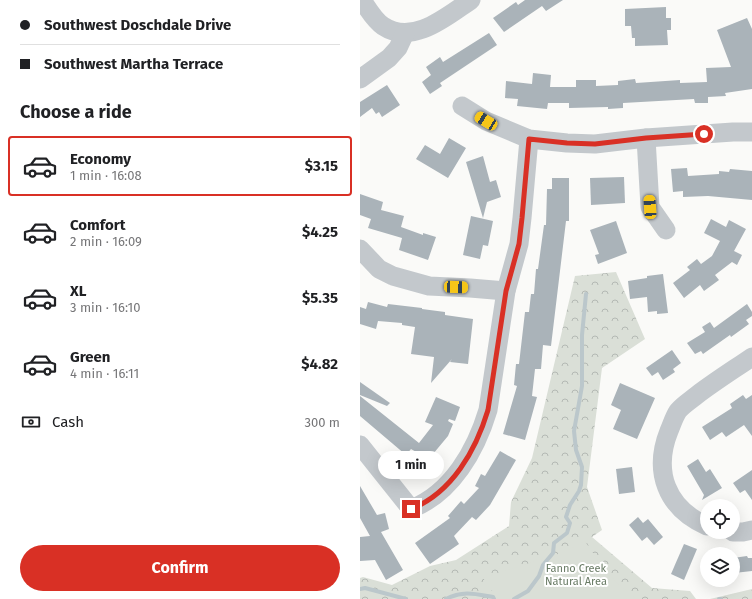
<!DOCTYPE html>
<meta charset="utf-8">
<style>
body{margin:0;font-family:"Fira Sans",sans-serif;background:#f2f2f2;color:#202124;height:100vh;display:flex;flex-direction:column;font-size:15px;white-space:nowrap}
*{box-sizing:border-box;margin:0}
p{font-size:13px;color:#757577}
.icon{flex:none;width:22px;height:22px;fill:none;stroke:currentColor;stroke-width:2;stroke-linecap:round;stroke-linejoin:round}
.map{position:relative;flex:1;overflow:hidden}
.side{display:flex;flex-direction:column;background:#fff;width:360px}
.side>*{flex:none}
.guide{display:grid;align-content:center;height:88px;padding:0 20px;background:#fff}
.controls{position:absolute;left:340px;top:499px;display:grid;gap:8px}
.controls a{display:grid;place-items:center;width:40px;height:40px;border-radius:50%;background:#fff;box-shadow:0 4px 16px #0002;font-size:20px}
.end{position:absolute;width:18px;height:18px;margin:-9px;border:5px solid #d93025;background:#fff;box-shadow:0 0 0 2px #fff}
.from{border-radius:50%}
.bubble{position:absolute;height:28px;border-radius:14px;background:#fff;box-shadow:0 4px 16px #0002;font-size:13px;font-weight:700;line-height:28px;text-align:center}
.car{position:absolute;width:12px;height:24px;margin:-12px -6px;border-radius:5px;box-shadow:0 0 3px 1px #0007;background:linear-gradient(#f5c518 24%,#345 0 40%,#f5c518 0 76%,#345 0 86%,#f5c518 0)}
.guide b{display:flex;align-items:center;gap:14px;height:38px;font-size:15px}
.guide b+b{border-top:1px solid #e0e0e0}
.guide i{width:10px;height:10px;background:#202124}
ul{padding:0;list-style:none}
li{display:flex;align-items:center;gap:12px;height:60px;margin:0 8px 6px;padding:0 12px;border:2px solid transparent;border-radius:4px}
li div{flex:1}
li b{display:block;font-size:15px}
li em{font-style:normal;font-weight:700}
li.on{border-color:#d93025}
li>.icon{width:36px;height:36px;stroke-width:1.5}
h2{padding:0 20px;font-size:18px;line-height:48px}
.pay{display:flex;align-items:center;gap:10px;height:44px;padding:0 20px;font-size:15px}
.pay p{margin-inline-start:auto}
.cta{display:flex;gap:8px;margin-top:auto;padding:8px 20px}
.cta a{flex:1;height:46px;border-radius:24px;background:#d93025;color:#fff;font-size:16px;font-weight:700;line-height:46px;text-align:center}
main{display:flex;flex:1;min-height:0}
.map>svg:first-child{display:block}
</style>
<main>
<section class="side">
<div class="guide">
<b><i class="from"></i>Southwest Doschdale Drive</b>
<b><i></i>Southwest Martha Terrace</b>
</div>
<h2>Choose a ride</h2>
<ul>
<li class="on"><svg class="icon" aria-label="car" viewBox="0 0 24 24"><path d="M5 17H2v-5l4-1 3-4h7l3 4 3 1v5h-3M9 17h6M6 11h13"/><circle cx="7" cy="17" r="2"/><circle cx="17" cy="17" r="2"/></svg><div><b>Economy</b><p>1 min · 16:08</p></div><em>$3.15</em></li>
<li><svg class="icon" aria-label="car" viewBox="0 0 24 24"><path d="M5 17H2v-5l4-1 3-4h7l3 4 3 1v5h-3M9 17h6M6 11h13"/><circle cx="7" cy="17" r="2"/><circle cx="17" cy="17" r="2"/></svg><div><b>Comfort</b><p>2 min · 16:09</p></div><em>$4.25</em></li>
<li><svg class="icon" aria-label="car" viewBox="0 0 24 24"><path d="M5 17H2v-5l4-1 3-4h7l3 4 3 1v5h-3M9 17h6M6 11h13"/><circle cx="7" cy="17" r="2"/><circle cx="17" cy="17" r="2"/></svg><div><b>XL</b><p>3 min · 16:10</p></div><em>$5.35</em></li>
<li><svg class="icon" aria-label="car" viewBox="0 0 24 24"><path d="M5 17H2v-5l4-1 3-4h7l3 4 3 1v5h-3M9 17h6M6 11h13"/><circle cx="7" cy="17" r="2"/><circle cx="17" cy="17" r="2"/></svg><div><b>Green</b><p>4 min · 16:11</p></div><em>$4.82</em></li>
</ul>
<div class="pay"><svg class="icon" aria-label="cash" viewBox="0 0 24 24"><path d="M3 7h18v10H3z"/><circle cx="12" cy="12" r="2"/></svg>Cash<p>300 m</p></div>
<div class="cta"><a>Confirm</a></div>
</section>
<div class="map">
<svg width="392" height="599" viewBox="0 0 392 599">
<defs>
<pattern id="forest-crowns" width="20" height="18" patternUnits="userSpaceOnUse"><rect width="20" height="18" fill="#dadfd7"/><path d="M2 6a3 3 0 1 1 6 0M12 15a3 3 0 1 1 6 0" fill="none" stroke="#b4b9b4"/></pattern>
</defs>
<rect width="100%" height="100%" fill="#fafaf8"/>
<g fill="url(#forest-crowns)">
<path d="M256,272L285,339L242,368L227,487L242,530L232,537L292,588L330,591L336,599H0V578L3,577L32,585L70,566L96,560L149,526L151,502L172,458L215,276Z"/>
<path d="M392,589V599H350Z"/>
</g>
<path fill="#dadfd7" d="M225,541C235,557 246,572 259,585C265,590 272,594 276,599H138L123,578L207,551Z"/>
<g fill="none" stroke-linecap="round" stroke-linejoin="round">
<g stroke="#bbc7cb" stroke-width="4">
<path d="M0,589L5,588L46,599"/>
<path d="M86,599C103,590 116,594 133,597L134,599"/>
<path d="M154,599L168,591L179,576L183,565L193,553L194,543L207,533L210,523L206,517L210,505L219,491L221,485L222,467L216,450L214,431L222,386V335L226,294"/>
<path d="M359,599H361"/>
</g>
</g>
<g fill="#aab3b9">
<path d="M165,0H203L186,11L182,6L144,32L133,18L156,2L158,5Z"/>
<path d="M306,7V18H311V30H307L308,45L275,46V38H272L271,26H265V9Z"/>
<path d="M387,18L392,29V89L365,93L366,96L348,97V103H335L334,99L263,103V108L248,109V107L209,108V103H188L187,109L157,106L158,99L145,98L146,81L172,84L173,73L191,75L190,87H216V80H236V86L258,85V81L275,79L276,83L320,80V83L347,82L346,68L371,67L357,30Z"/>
<path d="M129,33L137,45L80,83L82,86L70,94L62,82L71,75L66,67L80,57L83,62Z"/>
<path d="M27,85L40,105L22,117L19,112L16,114L12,108L0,117V102Z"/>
<path d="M89,138L106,148L88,178L56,159L65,145L80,154Z"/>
<path d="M123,156L130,182L136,180L141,197L127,202L123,218L106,162Z"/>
<path d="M327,168L328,176L359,174V171L369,172L370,169L392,171V200L348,196L323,197V191L313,192L311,169Z"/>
<path d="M264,177L265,203L231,205L230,178Z"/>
<path d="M192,178H209V221H206L191,346L183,345L181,369H175L172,396L177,397L165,440L143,434L157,386L154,385L156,364H159L165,312H169L171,294H174L176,269H178L184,225H186L187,189H192Z"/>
<path d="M0,194L23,202L21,210L44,216L41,227L63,235V233L76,237L68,260L39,250L42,238L8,228L11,219L0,215Z"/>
<path d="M111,216L133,221L128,246L123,245L120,259L103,255Z"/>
<path d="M351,219L366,227L369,220L386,229L374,251L382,255L377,265L372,262L355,275L359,280L344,291L340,285L324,298L313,283L330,270L327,267L337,259L341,264L352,256L360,241L344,233Z"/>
<path d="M256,221L267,253L238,264L235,255L239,254L230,230Z"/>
<path d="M303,274L308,313L297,314V311L288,312L287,297L270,299L268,281L287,278V276Z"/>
<path d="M8,302L27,307L28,304L62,308V309L85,312V315L113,319L108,364L90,362L92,359L71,383L74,357L51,354L55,327L42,325V323L18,321L16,329L0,324V307L6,309Z"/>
<path d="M387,304L392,312V316L386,320L389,324L371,337L370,335L343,354L341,351L335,354L327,343L345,332L342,327L350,322L354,328Z"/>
<path d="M312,350L321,363L313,369L315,372L303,380L298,372L292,376L286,368Z"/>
<path d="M0,382L30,403L27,406L0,395Z"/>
<path d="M260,383L295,398L277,439L253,429L261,410L251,405Z"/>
<path d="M383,395L386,399L392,395V436L384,425L366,437L362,432L350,440L342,427L372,408L370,404Z"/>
<path d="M0,396L59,443L73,425L65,422L76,397L100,407L95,421L89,419L88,421L93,424L88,436L73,454L75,456L72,461L51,449L46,455L0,416Z"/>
<path d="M140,451L156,460L130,505L116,520L112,517L94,536L99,544L70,564L55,543L90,518L88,516L101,501L104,504L119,488L115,486L121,474L125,476Z"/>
<path d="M51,454L58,460L52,468L44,462Z"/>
<path d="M338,459L346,472L350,469L362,488L342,500L344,495L327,466Z"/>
<path d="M272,467L275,492L259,494L256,469Z"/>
<path d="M392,470V500L385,490L380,493L373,483Z"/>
<path d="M0,486L17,515L25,513L29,529L21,532L43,570L26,580L15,560L0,561V537L10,536L0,518Z"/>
<path d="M278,517L283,523L288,519L303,537L294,545L287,537L282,541L269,525Z"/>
<path d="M324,544L337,549L324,580L311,574Z"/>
<path d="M387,556L388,558H392V571L374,573L373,558Z"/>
</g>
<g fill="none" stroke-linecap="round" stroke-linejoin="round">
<g stroke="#c3c8cc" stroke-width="19">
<path d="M2,0C8,9 14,20 23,26C53,46 87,16 111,0"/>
<path d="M0,79L29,58L38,48L45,33"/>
<path d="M102,106L126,121L169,139L207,143L235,144L286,138L373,132H392"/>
<path d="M286,138L290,207L306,230"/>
<path d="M0,249L19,269L33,276L69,286L110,288L146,291"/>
<path d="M0,445L51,509C92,493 116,450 128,410L146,291L159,244L162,218L169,139"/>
<path d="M347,526C306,508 293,471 309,431C312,424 314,417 318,411C323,405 331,400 337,395C354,382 373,370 392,357"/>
<path d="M373,532H383L392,530"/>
</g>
</g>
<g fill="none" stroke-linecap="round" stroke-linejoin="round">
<path stroke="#d93025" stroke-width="5" d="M51,509C92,493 116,450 128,410L146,291L159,244L162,218L169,139L207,143L235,144L286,138L344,134"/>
</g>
<g text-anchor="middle" stroke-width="4" stroke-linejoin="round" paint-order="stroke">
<g font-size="11" fill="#687a64" stroke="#fff">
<text x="216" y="572">Fanno Creek<tspan x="216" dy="13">Natural Area</tspan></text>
</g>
</g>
</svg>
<div class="controls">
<a><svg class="icon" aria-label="locate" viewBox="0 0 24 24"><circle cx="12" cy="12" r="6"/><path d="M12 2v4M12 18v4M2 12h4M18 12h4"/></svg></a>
<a><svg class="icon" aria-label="layers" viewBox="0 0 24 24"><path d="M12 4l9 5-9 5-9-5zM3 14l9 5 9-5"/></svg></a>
</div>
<i class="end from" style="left:344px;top:134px"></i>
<i class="end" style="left:51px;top:509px"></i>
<div class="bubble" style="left:18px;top:451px;width:66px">1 min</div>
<i class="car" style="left:126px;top:121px;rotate:301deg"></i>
<i class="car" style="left:290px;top:207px;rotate:356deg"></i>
<i class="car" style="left:96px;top:287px;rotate:92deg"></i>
</div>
</main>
